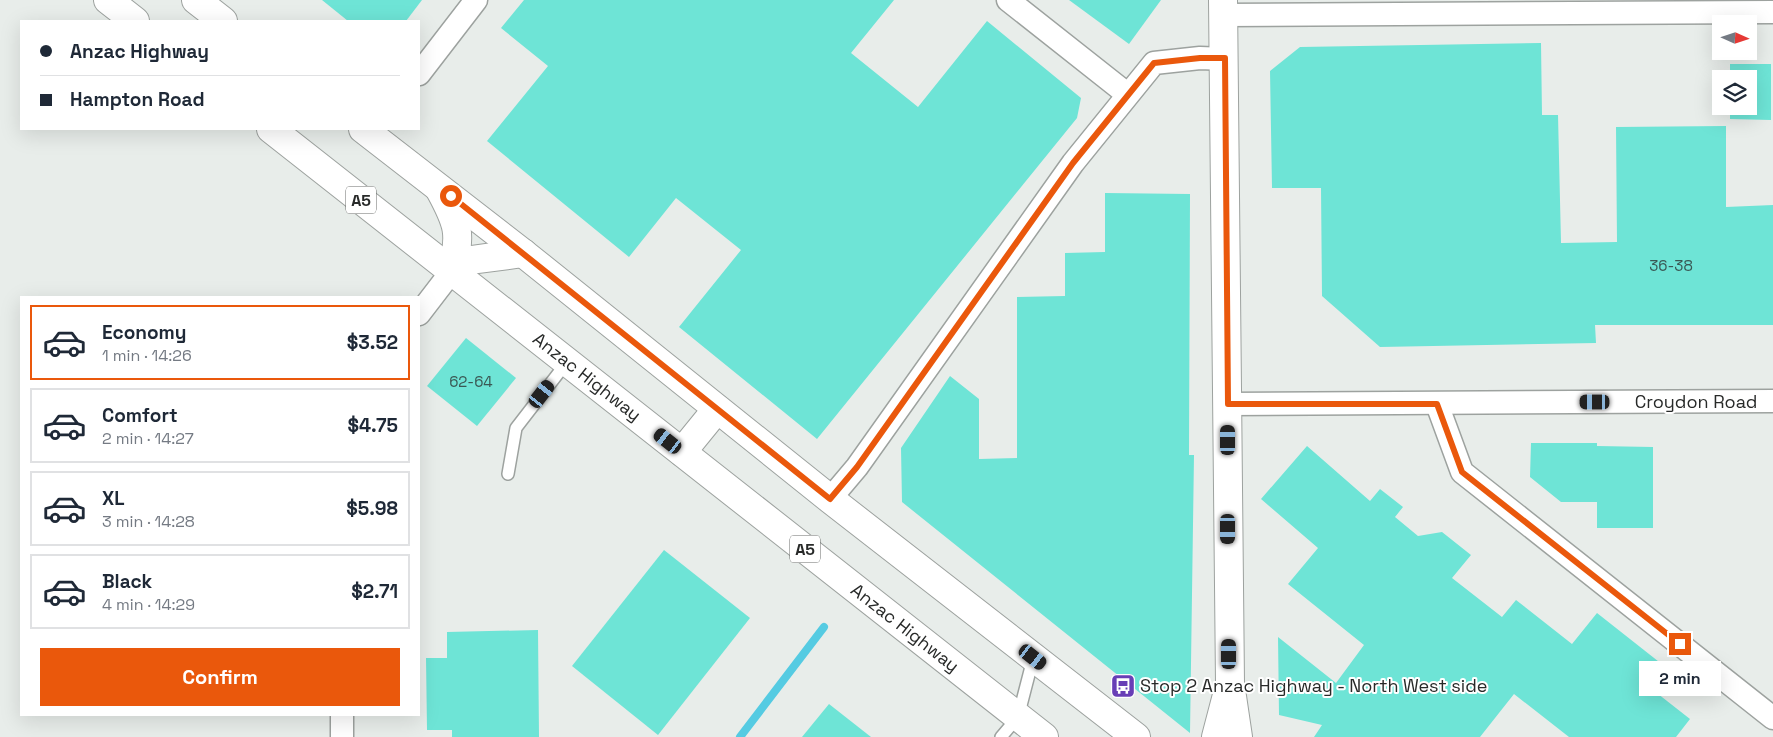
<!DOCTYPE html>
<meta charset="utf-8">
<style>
body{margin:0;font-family:"Space Grotesk",sans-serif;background:#f6f6f7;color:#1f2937;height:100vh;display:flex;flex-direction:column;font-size:19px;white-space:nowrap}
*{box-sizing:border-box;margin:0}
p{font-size:16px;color:#747a83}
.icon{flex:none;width:28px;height:28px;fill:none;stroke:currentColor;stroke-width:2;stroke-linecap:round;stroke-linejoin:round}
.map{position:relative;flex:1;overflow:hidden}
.sheet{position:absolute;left:20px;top:296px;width:400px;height:420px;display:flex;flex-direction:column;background:#fff;border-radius:0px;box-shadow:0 5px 20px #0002}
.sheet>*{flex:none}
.top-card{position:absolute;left:20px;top:20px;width:400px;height:110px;border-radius:0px;box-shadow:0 5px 20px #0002;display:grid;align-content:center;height:110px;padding:0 20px;background:#fff}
.needle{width:32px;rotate:93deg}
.buttons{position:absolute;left:1712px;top:15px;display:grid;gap:10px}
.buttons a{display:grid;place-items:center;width:45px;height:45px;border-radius:0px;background:#fff;box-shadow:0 5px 20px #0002;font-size:25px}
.end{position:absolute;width:22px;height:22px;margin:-11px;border:6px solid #ea580c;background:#fff;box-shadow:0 0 0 2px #fff}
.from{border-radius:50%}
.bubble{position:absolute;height:35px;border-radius:0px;background:#fff;box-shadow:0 5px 20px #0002;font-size:16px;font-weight:800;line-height:35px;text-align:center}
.car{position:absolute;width:15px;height:30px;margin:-15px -8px;border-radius:6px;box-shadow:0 0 4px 1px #0007;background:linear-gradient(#222 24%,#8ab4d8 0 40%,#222 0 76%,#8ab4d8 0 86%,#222 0)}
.top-card b{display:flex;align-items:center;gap:18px;height:48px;font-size:19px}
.top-card b+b{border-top:1px solid #e0e1e3}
.top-card i{width:12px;height:12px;background:#1f2937}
ul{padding:9px 0 0;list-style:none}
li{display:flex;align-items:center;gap:15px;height:75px;margin:0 10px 8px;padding:0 10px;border:2px solid #e0e1e3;border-radius:0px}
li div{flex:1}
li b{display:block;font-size:19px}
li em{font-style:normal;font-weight:800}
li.on{border-color:#ea580c}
li>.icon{width:45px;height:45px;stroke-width:1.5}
.action{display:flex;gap:10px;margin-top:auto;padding:10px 20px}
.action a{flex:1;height:58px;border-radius:0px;background:#ea580c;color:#fff;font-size:20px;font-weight:800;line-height:58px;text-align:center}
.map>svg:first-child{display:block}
</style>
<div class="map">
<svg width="1773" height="737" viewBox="0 0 1773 737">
<rect width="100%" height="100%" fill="#e8edea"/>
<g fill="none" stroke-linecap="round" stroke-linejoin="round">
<path stroke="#55cbe2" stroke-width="8" d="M740,737L824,627"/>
</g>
<g fill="#6ee4d6">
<path d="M322,0H422L406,21H348Z"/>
<path d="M524,0H894L851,53L918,107L987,21L1081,98L1077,118L817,439L679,327L741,250L676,198L629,257L487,141L548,66L501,28Z"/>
<path d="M1069,0H1161L1129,44Z"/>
<path d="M1541,43L1542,115H1558L1561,243L1617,242L1616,127L1726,126V207L1773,205V325H1595L1596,343L1380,347L1322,296L1321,188H1272L1270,71L1300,47Z"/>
<path d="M1730,64H1771V120L1730,119V106H1749V79H1730Z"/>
<path d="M1105,193L1190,194L1189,455H1194L1190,733L902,502L901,448L950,376L979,399V459L1017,458V297L1065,296V253L1105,252Z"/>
<path d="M466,338L516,378L477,426L427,386Z"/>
<path d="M1531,443H1597V446L1653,447V528H1597V502H1561L1530,477Z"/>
<path d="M1307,446L1370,501L1380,489L1403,507L1395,517L1418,536L1442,532L1471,555L1452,578L1502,617L1516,600L1572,644L1597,613L1668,669L1653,690L1690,719L1676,737H1569L1514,694L1480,737H1314L1322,725L1279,715L1278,637L1336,683L1364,645L1288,584L1318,548L1261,499Z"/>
<path d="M664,550L750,618L658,735L572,666Z"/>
<path d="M538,630L539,737H452V730H427L426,658H447V632Z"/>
<path d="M829,704L871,737H802Z"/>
</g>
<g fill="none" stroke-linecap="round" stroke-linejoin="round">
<defs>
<g id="service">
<path d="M508,474L516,428L567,362"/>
<path d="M1001,737L1018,717L1033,659"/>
</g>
<g id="minor">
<path d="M1008,0L1127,94"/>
<path d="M1223,15L1773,12"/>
<path d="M419,74L476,0"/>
<path d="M419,314L452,271"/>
<path d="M1228,404L1773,401"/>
<path d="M1437,404L1462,472L1773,718"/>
<path d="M830,499L857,467L1073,163L1154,63L1200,58L1225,59"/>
<path d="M342,715V737"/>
</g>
<g id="tertiary">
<path d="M1223,0L1230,683L1238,737"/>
<path d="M1216,737L1227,695"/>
</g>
<g id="trunk">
<path d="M108,0L135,21"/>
<path d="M196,0L223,21"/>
<path d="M271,129L1044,737"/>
<path d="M363,129L523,253L830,499L1136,737"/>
<path d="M440,190C458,223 462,234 452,271"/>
<path d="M452,271L471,260L523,253"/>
<path d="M682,452L717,409"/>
</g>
</defs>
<use href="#service" stroke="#9da29f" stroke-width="14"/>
<use href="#minor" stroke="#9da29f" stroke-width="25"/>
<use href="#tertiary" stroke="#9da29f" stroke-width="30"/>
<use href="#trunk" stroke="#9da29f" stroke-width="30"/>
<use href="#service" stroke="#fff" stroke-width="11"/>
<use href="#minor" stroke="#fff" stroke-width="22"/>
<use href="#tertiary" stroke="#fff" stroke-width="28"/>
<use href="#trunk" stroke="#fff" stroke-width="28"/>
</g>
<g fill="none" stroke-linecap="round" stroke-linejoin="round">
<path stroke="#ea580c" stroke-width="6" d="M451,196L830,499L857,467L1073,163L1154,63L1200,58H1225L1228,404H1437L1462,472L1680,644"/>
</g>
<defs>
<symbol id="bus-square" viewBox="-11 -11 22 22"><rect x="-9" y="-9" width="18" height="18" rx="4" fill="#683eb6" stroke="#fff"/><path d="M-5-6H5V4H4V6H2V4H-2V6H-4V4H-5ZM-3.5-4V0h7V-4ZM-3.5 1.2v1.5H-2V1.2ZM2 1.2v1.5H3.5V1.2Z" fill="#fff"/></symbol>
</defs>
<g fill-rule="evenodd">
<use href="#bus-square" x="1109" y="672" width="28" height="28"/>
</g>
<g text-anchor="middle" stroke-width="4" stroke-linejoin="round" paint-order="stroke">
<g font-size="15" fill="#3a5854">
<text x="1671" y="271">36-38</text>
<text x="471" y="387">62-64</text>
</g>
<g fill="#fff" stroke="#686a69" stroke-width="1">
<rect x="346" y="186.5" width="30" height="27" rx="4"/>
<rect x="790" y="535.5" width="30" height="27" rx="4"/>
</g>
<g font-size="16" font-weight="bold" fill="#282a29">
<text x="361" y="206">A5</text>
<text x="805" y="555">A5</text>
</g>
<g font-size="18" fill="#282a29" stroke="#fff">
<text transform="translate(587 377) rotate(38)" y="6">Anzac Highway</text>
<text x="1696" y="408">Croydon Road</text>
<text transform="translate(905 628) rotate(38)" y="6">Anzac Highway</text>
</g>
<g font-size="18" fill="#282a29" stroke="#fff" text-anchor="start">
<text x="1140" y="692">Stop 2 Anzac Highway - North West side</text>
</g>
</g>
</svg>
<div class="buttons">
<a><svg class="needle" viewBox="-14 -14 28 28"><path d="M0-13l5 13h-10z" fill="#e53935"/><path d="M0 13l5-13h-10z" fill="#747a83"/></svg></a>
<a><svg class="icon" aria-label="layers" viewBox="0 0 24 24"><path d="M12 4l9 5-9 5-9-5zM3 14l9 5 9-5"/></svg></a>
</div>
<i class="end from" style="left:451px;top:196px"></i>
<i class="end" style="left:1680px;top:644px"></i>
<div class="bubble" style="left:1639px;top:661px;width:82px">2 min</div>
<i class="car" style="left:542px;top:394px;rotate:38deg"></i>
<i class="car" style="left:1595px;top:402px;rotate:270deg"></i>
<i class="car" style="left:1228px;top:440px;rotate:0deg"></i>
<i class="car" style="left:668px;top:441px;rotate:308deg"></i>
<i class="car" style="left:1228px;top:529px;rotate:180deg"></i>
<i class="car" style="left:1229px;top:654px;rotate:0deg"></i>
<i class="car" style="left:1033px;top:657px;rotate:128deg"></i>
<div class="top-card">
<b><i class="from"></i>Anzac Highway</b>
<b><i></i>Hampton Road</b>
</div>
<section class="sheet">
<ul>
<li class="on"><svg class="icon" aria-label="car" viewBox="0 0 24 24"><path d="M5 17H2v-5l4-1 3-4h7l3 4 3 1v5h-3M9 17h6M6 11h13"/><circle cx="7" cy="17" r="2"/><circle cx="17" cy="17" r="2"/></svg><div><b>Economy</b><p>1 min · 14:26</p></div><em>$3.52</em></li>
<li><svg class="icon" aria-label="car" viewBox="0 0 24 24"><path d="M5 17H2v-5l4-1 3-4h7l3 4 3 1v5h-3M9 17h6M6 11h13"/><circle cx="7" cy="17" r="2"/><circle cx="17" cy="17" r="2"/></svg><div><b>Comfort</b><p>2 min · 14:27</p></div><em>$4.75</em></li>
<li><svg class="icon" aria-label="car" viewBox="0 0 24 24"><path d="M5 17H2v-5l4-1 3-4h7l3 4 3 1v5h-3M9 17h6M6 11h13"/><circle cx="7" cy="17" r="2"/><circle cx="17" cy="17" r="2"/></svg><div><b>XL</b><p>3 min · 14:28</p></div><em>$5.98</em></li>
<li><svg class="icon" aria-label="car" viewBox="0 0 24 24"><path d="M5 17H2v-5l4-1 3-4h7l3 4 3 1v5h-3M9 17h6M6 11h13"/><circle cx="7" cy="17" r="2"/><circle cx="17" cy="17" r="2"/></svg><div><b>Black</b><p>4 min · 14:29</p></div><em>$2.71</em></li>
</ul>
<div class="action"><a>Confirm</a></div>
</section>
</div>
